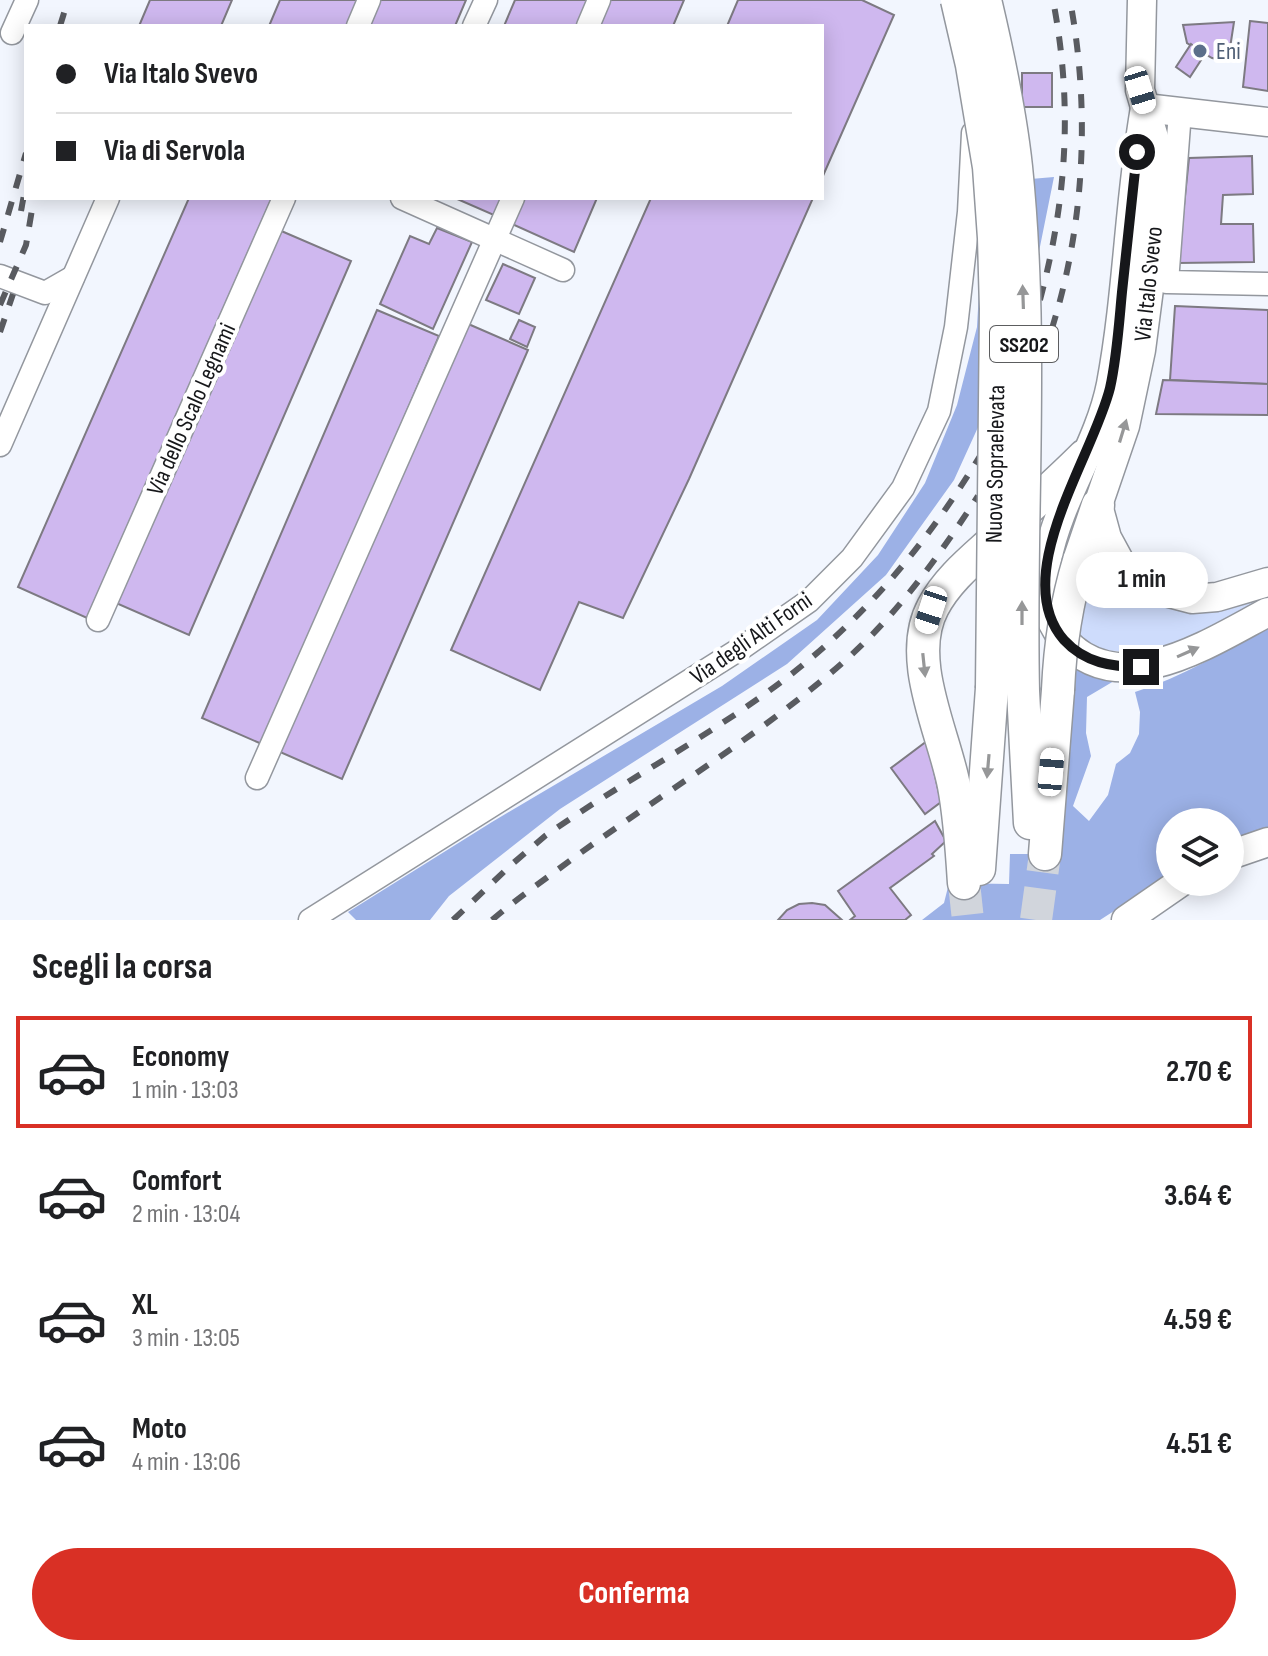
<!DOCTYPE html>
<html lang="it">
<meta charset="utf-8">
<style>
body{margin:0;font-family:"Sofia Sans Condensed",sans-serif;background:#f6f6f6;color:#202124;height:100vh;display:flex;flex-direction:column;font-size:30px;white-space:nowrap}
*{box-sizing:border-box;margin:0}
p{font-size:26px;color:#757577}
.icon{flex:none;width:44px;height:44px;fill:none;stroke:currentColor;stroke-width:2;stroke-linecap:round;stroke-linejoin:round}
.map{position:relative;height:920px;overflow:hidden}
.side{display:flex;flex-direction:column;background:#fff;flex:1}
.side>*{flex:none}
.top-card{position:absolute;left:24px;top:24px;width:800px;height:176px;border-radius:0px;box-shadow:0 4px 20px #0003;display:grid;align-content:center;height:176px;padding:0 32px;background:#fff}
.controls{position:absolute;left:1156px;top:808px;display:grid;gap:16px}
.controls a{display:grid;place-items:center;width:88px;height:88px;border-radius:50%;background:#fff;box-shadow:0 4px 20px #0003;font-size:40px}
.end{position:absolute;width:36px;height:36px;margin:-18px;border:10px solid #16171a;background:#fff;box-shadow:0 0 0 4px #fff}
.from{border-radius:50%}
.bubble{position:absolute;height:56px;border-radius:28px;background:#fff;box-shadow:0 4px 20px #0003;font-size:26px;font-weight:700;line-height:56px;text-align:center}
.car{position:absolute;width:24px;height:48px;margin:-24px -12px;border-radius:10px;box-shadow:0 0 6px 2px #0007;background:linear-gradient(#fff 24%,#345 0 40%,#fff 0 76%,#345 0 86%,#fff 0)}
.top-card b{display:flex;align-items:center;gap:28px;height:76px;font-size:30px}
.top-card b+b{border-top:2px solid #e0e0e0}
.top-card i{width:20px;height:20px;background:#202124}
ul{padding:0;list-style:none}
li{display:flex;align-items:center;gap:24px;height:112px;margin:0 16px 12px;padding:0 16px;border:4px solid transparent;border-radius:0px}
li div{flex:1}
li b{display:block;font-size:30px}
li em{font-style:normal;font-weight:700}
li.current{border-color:#d93025}
li>.icon{width:72px;height:72px;stroke-width:1.5}
h2{padding:0 32px;font-size:36px;line-height:96px}
.button{display:flex;gap:16px;margin-top:auto;padding:16px 32px}
.button a{flex:1;height:92px;border-radius:48px;background:#d93025;color:#fff;font-size:32px;font-weight:700;line-height:92px;text-align:center}
.map>svg:first-child{display:block}
</style>
<div class="map">
<svg width="1268" height="920" viewBox="0 0 1268 920">
<rect width="100%" height="100%" fill="#f2f6fe"/>
<path fill="#cedcfc" d="M1111,431L1086,537C1099,551 1127,587 1141,597C1179,623 1228,602 1268,592V600L1185,642L1141,652L1105,651L1084,643L1064,620L1055,564L1084,482Z"/>
<g fill="#9cb1e6">
<path d="M1054,177L1024,326L954,480L886,575L787,664L560,809L449,896L430,920H356L348,912L492,822L722,686L817,620L878,555L925,483L957,405L977,327L985,183Z"/>
<path d="M1268,628V828L1230,843V822H1170V875L1100,920H922L944,903L949,883L1009,884L1010,854H1055L1070,666L1114,681L1087,697L1086,733L1091,756L1073,806L1089,821L1108,795L1116,764L1130,753L1139,734L1140,712L1135,692C1182,677 1225,651 1268,628Z"/>
</g>
<g fill="#cfb8ef" stroke="#7d7a82" stroke-width="2">
<path d="M150,0H232L221,26H139Z"/>
<path d="M280,0H361L350,26H269Z"/>
<path d="M380,0H466L455,26H369Z"/>
<path d="M515,0H588L577,26H504Z"/>
<path d="M610,0H684L673,26H599Z"/>
<path d="M738,0H862L894,15L822,178V26H727Z"/>
<path d="M1250,21L1268,23V91L1243,87Z"/>
<path d="M1234,22L1228,61L1212,58L1187,43L1183,25Z"/>
<path d="M1191,44L1205,54L1190,77L1176,67Z"/>
<rect x="1022" y="73" width="30" height="34"/>
<path d="M1252,156L1253,194L1223,195L1221,224H1253L1254,262L1178,263L1189,158Z"/>
<path d="M189,198H272L87,618L18,587Z"/>
<path d="M455,198H503L496,216Z"/>
<path d="M523,198H597L574,252L512,224Z"/>
<path d="M651,198H813L689,479L623,618L579,602L540,690L451,650Z"/>
<path d="M437,228L472,242L433,329L380,304L410,236L429,244Z"/>
<path d="M279,230L351,261L189,635L116,603Z"/>
<path d="M503,264L535,278L519,314L486,300Z"/>
<path d="M1175,306L1268,310V384L1170,380Z"/>
<path d="M377,310L439,336L264,745L202,718Z"/>
<path d="M519,320L535,327L527,347L510,339Z"/>
<path d="M466,323L528,350L342,779L280,752Z"/>
<path d="M1163,380L1268,384V415L1156,414Z"/>
<path d="M927,741L941,802L925,814L891,768Z"/>
<path d="M935,821L946,841L932,854L934,856L890,888L911,915L905,920H850L855,916L838,891Z"/>
<path d="M812,903L825,905L842,920H778L787,910L799,904Z"/>
</g>
<g fill="none" stroke-linecap="round" stroke-linejoin="round">
<g stroke="#d1d5dc" stroke-width="32" stroke-dasharray="32 16" stroke-linecap="butt">
<path d="M964,883L968,920"/>
<path d="M1036,920L1045,854"/>
</g>
<defs>
<g id="minor">
<path d="M358,26L369,0"/>
<path d="M474,26L486,0"/>
<path d="M588,26L599,0"/>
<path d="M12,33L27,0"/>
<path d="M1180,112L1167,282L1268,284"/>
<path d="M402,198L563,270"/>
<path d="M0,276L45,293L73,277"/>
<path d="M0,445L108,198"/>
<path d="M98,620L284,198"/>
<path d="M257,778L513,198"/>
<path d="M310,920L743,647L809,601L852,558L903,488L939,411L956,327L969,212L973,133"/>
</g>
<g id="major">
<path d="M1142,0L1140,90L1160,158L1150,281L1141,350L1125,426L1098,505L1107,538L1120,562L1133,577L1150,588L1192,599L1217,597L1268,582"/>
<path d="M1145,108C1129,199 1128,293 1111,384C1099,445 1059,498 1047,560C1041,588 1045,618 1064,640C1120,703 1211,642 1268,612"/>
<path d="M1145,108L1268,122"/>
<path d="M1230,855L1268,842"/>
<path d="M1126,920L1181,882"/>
</g>
<g id="highway">
<path d="M1079,561L1098,505"/>
<path d="M1023,691L1030,823"/>
<path d="M1045,854L1058,690"/>
<path d="M979,869L992,688"/>
<path d="M964,883C962,851 960,818 954,786C944,733 905,659 933,607C947,580 972,560 994,540C1024,512 1055,485 1084,456"/>
</g>
</defs>
<use href="#minor" stroke="#93979e" stroke-width="25"/>
<use href="#major" stroke="#93979e" stroke-width="31"/>
<use href="#highway" stroke="#93979e" stroke-width="35"/>
<use href="#minor" stroke="#fff" stroke-width="22"/>
<use href="#major" stroke="#fff" stroke-width="28"/>
<use href="#highway" stroke="#fff" stroke-width="32"/>
<g stroke="#595b60" stroke-width="6" stroke-dasharray="14 14" stroke-linecap="butt">
<path d="M60,26L68,0"/>
<path d="M21,211L26,184"/>
<path d="M0,242L26,153"/>
<path d="M1040,300C1067,198 1073,104 1053,0"/>
<path d="M0,305L26,245L34,198"/>
<path d="M0,332L13,294"/>
<path d="M1010,433C1025,397 1042,362 1053,325C1085,221 1090,107 1070,0"/>
<path d="M453,920L511,865L545,836C623,781 709,737 785,679C865,618 928,542 980,456"/>
<path d="M492,920C514,901 537,885 560,868C655,797 760,737 849,657C900,611 941,553 978,496"/>
</g>
<defs>
<g id="highway-bridge">
<path d="M957,0L972,65L989,167L994,238L996,309L992,688"/>
<path d="M985,0C998,55 1010,111 1016,167C1034,341 1019,517 1023,691"/>
<path d="M1058,690C1060,645 1066,604 1079,561"/>
</g>
</defs>
<use href="#highway-bridge" stroke="#93979e" stroke-width="35" stroke-linecap="butt"/>
<use href="#highway-bridge" stroke="#fff" stroke-width="32"/>
</g>
<defs><path id="oneway-solid" d="M-6-.8H1V-3.2L6.5 0L1 3.2V.8H-6Z" transform="scale(2)"/></defs>
<g fill="#969798">
<use href="#oneway-solid" transform="translate(1023 297) rotate(-92)"/>
<use href="#oneway-solid" transform="translate(1123 431) rotate(-73)"/>
<use href="#oneway-solid" transform="translate(1022 613) rotate(-90)"/>
<use href="#oneway-solid" transform="translate(1188 652) rotate(-24)"/>
<use href="#oneway-solid" transform="translate(924 665) rotate(84)"/>
<use href="#oneway-solid" transform="translate(988 766) rotate(95)"/>
</g>
<g fill="none" stroke-linecap="round" stroke-linejoin="round">
<path stroke="#16171a" stroke-width="10" d="M1137,152C1132,199 1127,245 1122,292C1119,323 1117,357 1110,388C1093,457 1008,576 1064,640C1085,663 1112,667 1141,667"/>
</g>
<circle fill="#5c6f8a" stroke="#fff" stroke-width="3" cx="1200" cy="51" r="8"/>
<g text-anchor="middle" stroke-width="8" stroke-linejoin="round" paint-order="stroke">
<rect fill="#fff" stroke="#5c5d5f" stroke-width="2" x="990" y="326" width="68" height="36" rx="6"/>
<g font-size="22" font-weight="bold" fill="#16171a">
<text x="1024" y="352">SS202</text>
</g>
<g font-size="24" fill="#4e5e75" stroke="#fff" text-anchor="start">
<text x="1216" y="59">Eni</text>
</g>
<g font-size="24" fill="#16171a" stroke="#fff">
<text transform="translate(1148 284) rotate(-84)" y="8">Via Italo Svevo</text>
<text transform="translate(191 409) rotate(-66)" y="8">Via dello Scalo Legnami</text>
<text transform="translate(995 464) rotate(-89)" y="8">Nuova Sopraelevata</text>
<text transform="translate(751 638) rotate(-35)" y="8">Via degli Alti Forni</text>
</g>
</g>
</svg>
<div class="controls">
<a><svg class="icon" aria-label="layers" viewBox="0 0 24 24"><path d="M12 4l9 5-9 5-9-5zM3 14l9 5 9-5"/></svg></a>
</div>
<i class="end from" style="left:1137px;top:152px"></i>
<i class="end" style="left:1141px;top:667px"></i>
<div class="bubble" style="left:1076px;top:552px;width:132px">1 min</div>
<i class="car" style="left:1140px;top:90px;rotate:163deg"></i>
<i class="car" style="left:931px;top:610px;rotate:198deg"></i>
<i class="car" style="left:1051px;top:772px;rotate:5deg"></i>
<div class="top-card">
<b><i class="from"></i>Via Italo Svevo</b>
<b><i></i>Via di Servola</b>
</div>
</div>
<section class="side">
<h2>Scegli la corsa</h2>
<ul>
<li class="current"><svg class="icon" aria-label="car" viewBox="0 0 24 24"><path d="M5 17H2v-5l4-1 3-4h7l3 4 3 1v5h-3M9 17h6M6 11h13"/><circle cx="7" cy="17" r="2"/><circle cx="17" cy="17" r="2"/></svg><div><b>Economy</b><p>1 min · 13:03</p></div><em>2.70 €</em></li>
<li><svg class="icon" aria-label="car" viewBox="0 0 24 24"><path d="M5 17H2v-5l4-1 3-4h7l3 4 3 1v5h-3M9 17h6M6 11h13"/><circle cx="7" cy="17" r="2"/><circle cx="17" cy="17" r="2"/></svg><div><b>Comfort</b><p>2 min · 13:04</p></div><em>3.64 €</em></li>
<li><svg class="icon" aria-label="car" viewBox="0 0 24 24"><path d="M5 17H2v-5l4-1 3-4h7l3 4 3 1v5h-3M9 17h6M6 11h13"/><circle cx="7" cy="17" r="2"/><circle cx="17" cy="17" r="2"/></svg><div><b>XL</b><p>3 min · 13:05</p></div><em>4.59 €</em></li>
<li><svg class="icon" aria-label="car" viewBox="0 0 24 24"><path d="M5 17H2v-5l4-1 3-4h7l3 4 3 1v5h-3M9 17h6M6 11h13"/><circle cx="7" cy="17" r="2"/><circle cx="17" cy="17" r="2"/></svg><div><b>Moto</b><p>4 min · 13:06</p></div><em>4.51 €</em></li>
</ul>
<div class="button"><a>Conferma</a></div>
</section>
